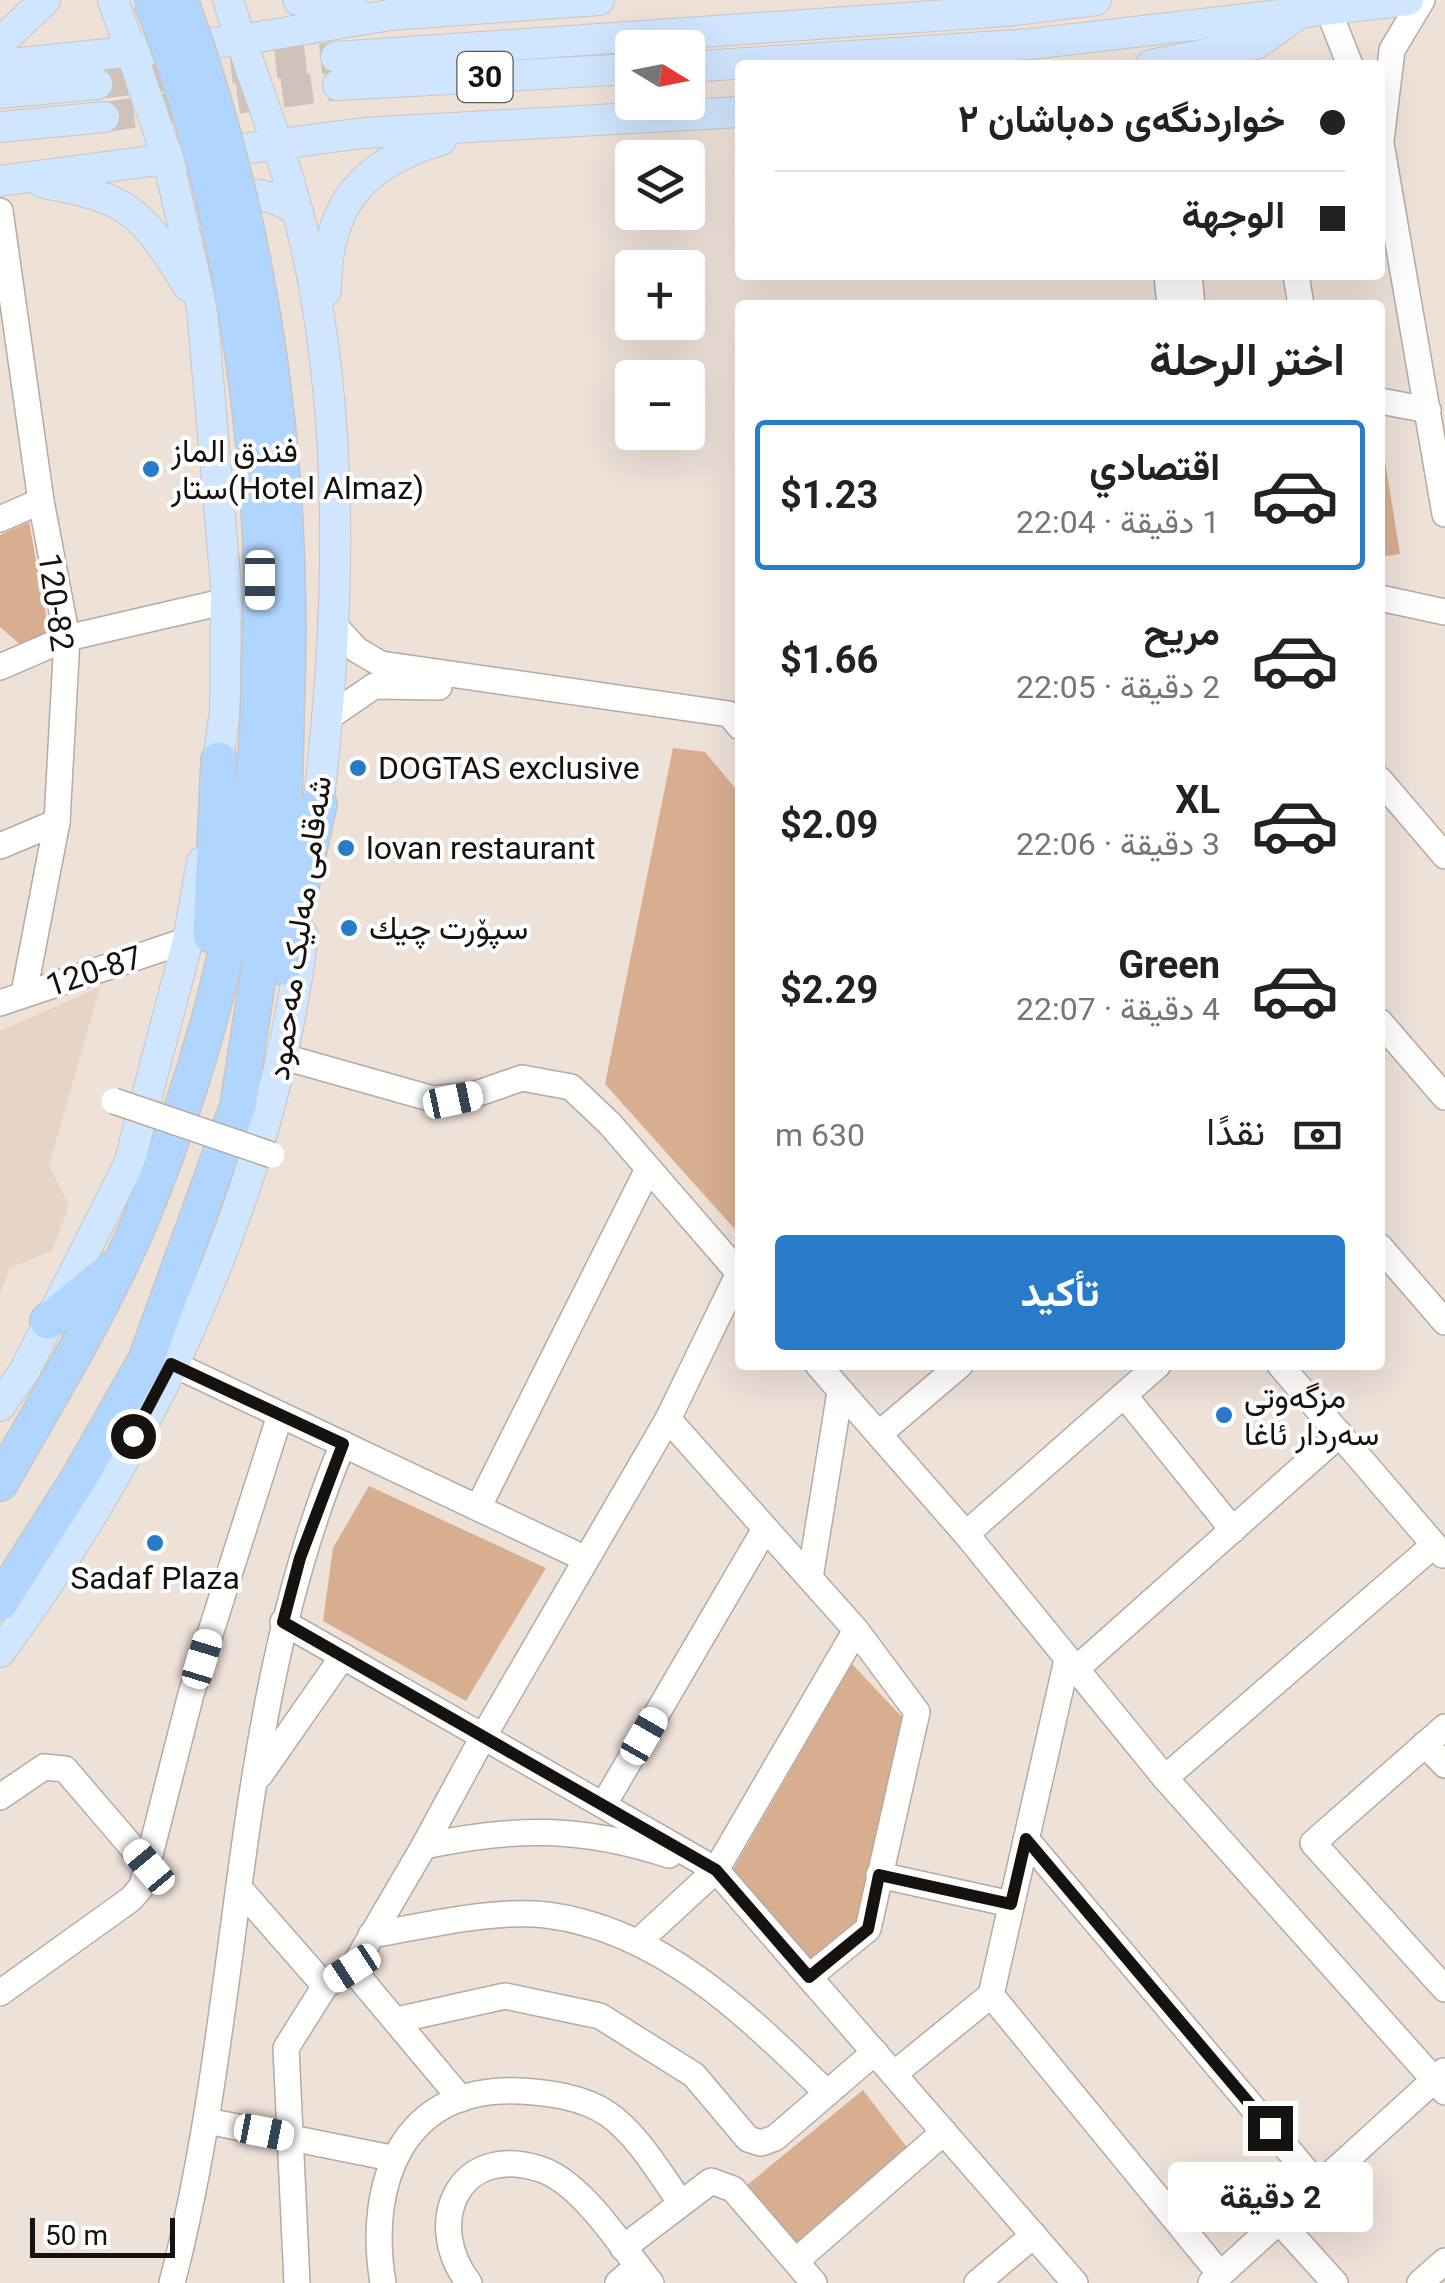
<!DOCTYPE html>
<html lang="ar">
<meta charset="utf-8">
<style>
body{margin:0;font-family:Roboto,Vazirmatn,sans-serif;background:#f6f6f6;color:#222;direction:rtl;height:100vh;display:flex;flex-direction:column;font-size:38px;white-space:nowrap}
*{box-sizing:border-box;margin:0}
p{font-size:32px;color:#767676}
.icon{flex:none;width:55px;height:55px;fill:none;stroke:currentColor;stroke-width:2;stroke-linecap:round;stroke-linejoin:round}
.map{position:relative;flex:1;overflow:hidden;direction:ltr}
.details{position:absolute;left:735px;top:300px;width:650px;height:1070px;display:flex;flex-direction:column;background:#fff;border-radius:10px;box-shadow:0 10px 40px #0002;direction:rtl}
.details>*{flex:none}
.banner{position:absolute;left:735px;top:60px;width:650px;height:220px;border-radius:10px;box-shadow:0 10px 40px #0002;direction:rtl;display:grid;align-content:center;height:220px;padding:0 40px;background:#fff}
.needle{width:65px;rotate:100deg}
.tools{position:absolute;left:615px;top:30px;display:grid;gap:20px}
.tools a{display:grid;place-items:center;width:90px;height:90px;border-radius:10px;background:#fff;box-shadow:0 10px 40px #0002;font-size:50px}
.scale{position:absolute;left:30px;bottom:25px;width:145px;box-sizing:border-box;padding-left:10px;border:5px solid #16120f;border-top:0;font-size:28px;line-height:35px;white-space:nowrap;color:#16120f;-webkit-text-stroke:8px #fff;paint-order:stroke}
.end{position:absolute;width:45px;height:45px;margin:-22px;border:12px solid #16120f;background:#fff;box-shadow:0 0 0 5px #fff}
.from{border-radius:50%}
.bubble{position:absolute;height:70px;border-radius:10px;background:#fff;box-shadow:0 10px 40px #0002;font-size:32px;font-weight:700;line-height:70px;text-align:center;direction:rtl}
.car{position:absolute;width:30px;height:60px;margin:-30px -15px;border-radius:12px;box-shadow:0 0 8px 2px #0007;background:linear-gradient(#fff 24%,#345 0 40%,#fff 0 76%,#345 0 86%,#fff 0)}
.banner b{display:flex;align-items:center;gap:35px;height:95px;font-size:38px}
.banner b+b{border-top:2px solid #e0e0e0}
.banner i{width:25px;height:25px;background:#222}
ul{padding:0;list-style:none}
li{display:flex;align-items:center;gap:30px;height:150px;margin:0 20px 15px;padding:0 20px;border:5px solid transparent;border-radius:10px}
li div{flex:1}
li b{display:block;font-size:38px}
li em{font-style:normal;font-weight:700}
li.on{border-color:#287bc9}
li>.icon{width:90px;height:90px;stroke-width:1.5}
h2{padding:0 40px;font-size:45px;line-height:120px}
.pay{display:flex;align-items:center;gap:25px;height:110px;padding:0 40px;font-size:38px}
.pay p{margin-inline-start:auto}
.primary-button{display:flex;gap:20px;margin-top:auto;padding:20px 40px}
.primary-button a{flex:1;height:115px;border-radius:10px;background:#287bc9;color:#fff;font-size:40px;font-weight:700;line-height:115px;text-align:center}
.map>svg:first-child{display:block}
</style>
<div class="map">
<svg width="1445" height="2283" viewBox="0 0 1445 2283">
<rect width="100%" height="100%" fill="#eee1d8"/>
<path fill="#e7d4c5" d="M100,987L49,1166L69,1205L52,1251L10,1268L0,1294V1031Z"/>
<g fill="#d8ae90">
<path d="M1385,461L1400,554L1380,557V462Z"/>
<path d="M29,522L49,632L23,647L0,627V535Z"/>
<path d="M673,748L705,752L740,794V1235L605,1084Z"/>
<path d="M369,1486L546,1568L466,1701L323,1621L333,1548Z"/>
<path d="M852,1664L903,1718L858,1926L802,1974L724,1885Z"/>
<path d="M863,2090L909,2150L798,2247L746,2186Z"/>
</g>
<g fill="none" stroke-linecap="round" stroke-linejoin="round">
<g stroke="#cec2ba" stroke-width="30" stroke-dasharray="30 15" stroke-linecap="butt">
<path d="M97,84L336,57"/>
<path d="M104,117L338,85"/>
</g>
<defs>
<g id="minor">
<path d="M1328,9L1350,65"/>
<path d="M1380,138L1445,514"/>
<path d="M1381,140L1392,50L1422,0"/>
<path d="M0,211L41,501L67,638L57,822L24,993"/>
<path d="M1167,275L1170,305"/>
<path d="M1189,275L1192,305"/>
<path d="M1296,275L1301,305"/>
<path d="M1380,401L1428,410"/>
<path d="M0,519L41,501"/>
<path d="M1380,598L1445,612"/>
<path d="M331,622L357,650L381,664L729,714L740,727"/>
<path d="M0,667L67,638L227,601"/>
<path d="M326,719L374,686L439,687"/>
<path d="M1380,780L1445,856"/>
<path d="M0,846L57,822"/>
<path d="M0,1003L188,940"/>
<path d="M1380,1022L1445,1097"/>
<path d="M284,1057L433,1099L473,1095L522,1078L571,1087L610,1124L740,1274"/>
<path d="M1380,1247L1445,1322"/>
<path d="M171,1363L586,1559"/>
<path d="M818,1365L966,1534L1165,1778L1445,2092"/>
<path d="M1280,1365L1443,1555"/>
<path d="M1124,1395L1233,1530"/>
<path d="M668,1419L856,1630L917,1712L868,1929L809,1977"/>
<path d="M879,1434L960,1365"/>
<path d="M478,1508L648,1169"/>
<path d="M966,1534L1158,1365"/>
<path d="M810,1578L840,1392"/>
<path d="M283,1622L716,1870L1075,2283"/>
<path d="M1075,1670L1340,1434"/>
<path d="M1445,1727L1313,1843L1445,1989"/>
<path d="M1425,1744L1445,1765"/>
<path d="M260,1775L343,1656"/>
<path d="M1165,1778L1434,1545"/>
<path d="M0,1797L44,1767L65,1769L149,1867"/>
<path d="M604,1804L765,1529"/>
<path d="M1026,1839L1318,2185"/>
<path d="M424,1846C515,1827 580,1826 669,1855"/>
<path d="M879,1875L1011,1904"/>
<path d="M240,1889L325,1986"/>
<path d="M371,1935C426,1926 490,1909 547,1915C662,1930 748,2016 827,2093"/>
<path d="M638,1942L716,1870L856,1630"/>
<path d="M352,1969L461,2099"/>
<path d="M0,1993L131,1899L142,1886L191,1694L280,1415"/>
<path d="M991,1995L1220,2274"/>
<path d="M397,2020L505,1996L600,2016L694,2075L748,2139L761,2143L775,2138L875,2052"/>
<path d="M894,2074L991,1995L1067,1660"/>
<path d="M207,2121L391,2158"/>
<path d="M1279,2221L1335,2283"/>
<path d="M623,2248L711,2181L733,2189L814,2283"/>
<path d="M796,2261L944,2132"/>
<path d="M172,2283C244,2007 231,1710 343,1444"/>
<path d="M297,2283L286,2048L325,1986L352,1969L424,1846L483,1737L668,1419L739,1273"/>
<path d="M383,2283C366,2182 403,2085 521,2091C551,2093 583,2097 608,2114C638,2135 660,2174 681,2203"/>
<path d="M469,2283C423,2224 458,2142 540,2169C582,2182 623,2249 651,2283"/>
<path d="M618,2283L638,2266"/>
<path d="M977,2283L1034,2235"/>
<path d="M1211,2283L1444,2071"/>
<path d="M1420,2283L1445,2261"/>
</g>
<g id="major">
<path d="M113,0L167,156L202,308L226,587L225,711L215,782"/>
<path d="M228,0C251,75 282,148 301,225C348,418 340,629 316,824"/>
<path d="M298,0L332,11L357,13"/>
<path d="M0,43L45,0"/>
<path d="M336,57L1006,11L1096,0"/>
<path d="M0,65L240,40L390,15L599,0"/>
<path d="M1151,65L1256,44L1300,13"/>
<path d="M688,67L1031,44L1408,0"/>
<path d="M338,85L632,69"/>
<path d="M0,93L97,84"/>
<path d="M0,127L104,117"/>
<path d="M0,181L363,133L740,112"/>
<path d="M43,183C130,198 142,212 188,286"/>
<path d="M216,201C244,189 274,193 298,212"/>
<path d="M326,291C326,207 361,163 441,140"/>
<path d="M0,1406L25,1370L129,1164L188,940L202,862"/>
<path d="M0,1652C154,1442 271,1194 303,935"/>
</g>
<g id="highway">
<path d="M211,935L219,760"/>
<path d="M283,967L319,804"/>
<path d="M48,1321L111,1270"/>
<path d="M0,1483C50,1395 104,1308 143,1214C206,1059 249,893 258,726"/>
<path d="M0,1602L79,1478L146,1360L238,1106L284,809L286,716"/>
</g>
</defs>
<use href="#minor" stroke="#b6aaa1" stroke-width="28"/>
<use href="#major" stroke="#c7c6c5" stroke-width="32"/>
<use href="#highway" stroke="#c7c6c5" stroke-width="38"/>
<use href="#minor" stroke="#fff" stroke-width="25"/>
<use href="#major" stroke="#d0e6fe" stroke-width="30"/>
<use href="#highway" stroke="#b0d5fe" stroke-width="35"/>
<defs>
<path id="minor-bridge" d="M114,1101L272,1155"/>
<g id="highway-bridge">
<path d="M151,0C219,168 252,363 261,543C263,604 259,666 258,726"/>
<path d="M180,0C264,229 296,473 286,716"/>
</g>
</defs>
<use href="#minor-bridge" stroke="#b6aaa1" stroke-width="28" stroke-linecap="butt"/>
<use href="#highway-bridge" stroke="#c7c6c5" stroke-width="38" stroke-linecap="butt"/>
<use href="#minor-bridge" stroke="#fff" stroke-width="25"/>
<use href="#highway-bridge" stroke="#b0d5fe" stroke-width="35"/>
</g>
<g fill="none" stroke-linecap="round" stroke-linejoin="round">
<path stroke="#16120f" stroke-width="12" d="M133,1436L171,1364L343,1444L300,1558L283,1622L716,1870L809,1977L868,1929L879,1875L1011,1904L1026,1839L1270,2128"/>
</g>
<g fill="#287bc9" stroke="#fff" stroke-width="4">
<circle cx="151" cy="469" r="10"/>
<circle cx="358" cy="768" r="10"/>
<circle cx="346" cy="848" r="10"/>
<circle cx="349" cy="928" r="10"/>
<circle cx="1224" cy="1415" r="10"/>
<circle cx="155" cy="1543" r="10"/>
</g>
<g text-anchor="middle" stroke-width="8" stroke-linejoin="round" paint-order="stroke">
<rect fill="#fff" stroke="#5c5957" stroke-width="2.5" x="457.5" y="52" width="55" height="50" rx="8"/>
<g font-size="30" font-weight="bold" fill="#16120f">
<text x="485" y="87">30</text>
</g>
<g font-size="32" fill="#16120f" stroke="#fff" text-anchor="start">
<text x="171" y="462">فندق الماز<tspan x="171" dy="37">ستار(Hotel Almaz)</tspan></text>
<text x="378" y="779">DOGTAS exclusive</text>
<text x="366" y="859">lovan restaurant</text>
<text x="369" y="939">سپۆرت چيك</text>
<text x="1244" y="1408">مزگەوتی<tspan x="1244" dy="37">سەردار ئاغا</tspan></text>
<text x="155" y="1589" text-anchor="middle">Sadaf Plaza</text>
</g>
<g font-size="32" fill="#16120f" stroke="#fff">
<text transform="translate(56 602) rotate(82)" y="11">120-82</text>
<text transform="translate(299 928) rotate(-82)" y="11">شەقامی مەلیک مەحمود</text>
<text transform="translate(94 971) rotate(-18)" y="11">120-87</text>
</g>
</g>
</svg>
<div class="tools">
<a><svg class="needle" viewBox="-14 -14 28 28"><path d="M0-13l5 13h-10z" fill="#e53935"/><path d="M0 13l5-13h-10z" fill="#767676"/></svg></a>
<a><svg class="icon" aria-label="layers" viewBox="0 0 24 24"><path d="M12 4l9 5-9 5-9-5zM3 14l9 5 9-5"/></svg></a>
<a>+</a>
<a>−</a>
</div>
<div class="scale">50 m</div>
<i class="end from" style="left:133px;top:1436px"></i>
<i class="end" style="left:1270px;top:2128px"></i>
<div class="bubble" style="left:1168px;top:2162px;width:205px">2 دقيقة</div>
<i class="car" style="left:260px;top:580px;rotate:180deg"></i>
<i class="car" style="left:453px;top:1100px;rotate:78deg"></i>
<i class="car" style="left:202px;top:1659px;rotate:17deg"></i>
<i class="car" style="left:644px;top:1736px;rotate:30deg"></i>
<i class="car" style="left:149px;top:1867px;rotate:320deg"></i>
<i class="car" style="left:352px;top:1968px;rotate:237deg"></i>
<i class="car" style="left:264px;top:2132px;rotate:101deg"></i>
<div class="banner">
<b><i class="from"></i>خواردنگەی دەباشان ٢</b>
<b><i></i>الوجهة</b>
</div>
<section class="details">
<h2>اختر الرحلة</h2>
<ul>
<li class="on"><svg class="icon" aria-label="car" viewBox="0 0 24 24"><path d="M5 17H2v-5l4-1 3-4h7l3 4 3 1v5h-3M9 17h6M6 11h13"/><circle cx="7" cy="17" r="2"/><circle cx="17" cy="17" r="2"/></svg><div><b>اقتصادي</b><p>1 دقيقة · 22:04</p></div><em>$1.23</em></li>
<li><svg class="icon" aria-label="car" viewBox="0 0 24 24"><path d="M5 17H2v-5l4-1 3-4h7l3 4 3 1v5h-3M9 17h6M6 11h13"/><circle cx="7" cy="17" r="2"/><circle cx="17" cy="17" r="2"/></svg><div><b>مريح</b><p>2 دقيقة · 22:05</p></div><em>$1.66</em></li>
<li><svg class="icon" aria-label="car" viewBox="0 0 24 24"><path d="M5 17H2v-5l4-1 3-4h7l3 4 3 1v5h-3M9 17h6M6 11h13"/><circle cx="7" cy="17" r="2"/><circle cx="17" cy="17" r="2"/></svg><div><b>XL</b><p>3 دقيقة · 22:06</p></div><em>$2.09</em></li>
<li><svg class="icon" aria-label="car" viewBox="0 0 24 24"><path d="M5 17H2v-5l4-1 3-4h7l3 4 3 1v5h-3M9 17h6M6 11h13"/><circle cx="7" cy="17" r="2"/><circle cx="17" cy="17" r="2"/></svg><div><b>Green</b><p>4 دقيقة · 22:07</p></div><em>$2.29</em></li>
</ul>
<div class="pay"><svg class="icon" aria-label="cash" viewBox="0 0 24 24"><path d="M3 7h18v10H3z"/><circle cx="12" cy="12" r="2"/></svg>نقدًا<p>630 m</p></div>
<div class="primary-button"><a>تأكيد</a></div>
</section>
</div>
